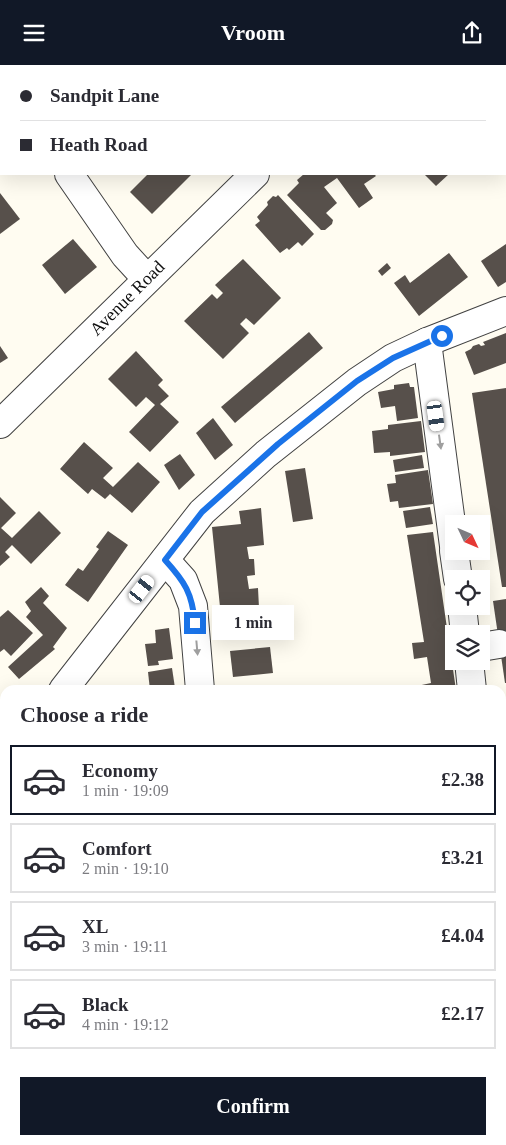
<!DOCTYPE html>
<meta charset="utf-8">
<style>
body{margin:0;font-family:Georgia,serif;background:#f7f7f7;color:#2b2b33;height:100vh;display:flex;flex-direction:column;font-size:19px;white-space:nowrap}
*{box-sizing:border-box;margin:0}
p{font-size:16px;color:#7c7c81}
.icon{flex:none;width:28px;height:28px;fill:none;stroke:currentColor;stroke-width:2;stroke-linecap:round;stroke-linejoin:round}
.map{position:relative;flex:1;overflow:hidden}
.sheet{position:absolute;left:0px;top:620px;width:506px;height:460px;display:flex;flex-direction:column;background:#fff;border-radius:15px 15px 0 0;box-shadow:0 5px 20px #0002}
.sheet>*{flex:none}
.guide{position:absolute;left:0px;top:0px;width:506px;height:110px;box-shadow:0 5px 20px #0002;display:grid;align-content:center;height:110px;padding:0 20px;background:#fff}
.needle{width:32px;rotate:134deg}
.fabs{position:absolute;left:445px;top:450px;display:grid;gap:10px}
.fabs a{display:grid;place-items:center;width:45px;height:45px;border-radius:0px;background:#fff;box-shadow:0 5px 20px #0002;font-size:25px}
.end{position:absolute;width:22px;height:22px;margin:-11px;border:6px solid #1a73e8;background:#fff;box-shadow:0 0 0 2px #fff}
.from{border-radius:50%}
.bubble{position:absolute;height:35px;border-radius:0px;background:#fff;box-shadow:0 5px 20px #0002;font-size:16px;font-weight:700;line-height:35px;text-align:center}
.car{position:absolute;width:15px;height:30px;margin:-15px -8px;border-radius:6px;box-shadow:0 0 4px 1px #0007;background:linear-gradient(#fff 24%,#345 0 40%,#fff 0 76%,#345 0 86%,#fff 0)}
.guide b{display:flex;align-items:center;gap:18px;height:48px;font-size:19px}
.guide b+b{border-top:1px solid #e1e1e2}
.guide i{width:12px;height:12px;background:#2b2b33}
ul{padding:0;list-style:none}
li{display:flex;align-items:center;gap:15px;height:70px;margin:0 10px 8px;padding:0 10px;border:2px solid #e1e1e2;border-radius:0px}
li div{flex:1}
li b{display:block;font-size:19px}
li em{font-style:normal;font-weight:700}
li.on{border-color:#111827}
li>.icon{width:45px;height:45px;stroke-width:1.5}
h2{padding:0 20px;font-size:22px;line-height:60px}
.button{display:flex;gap:10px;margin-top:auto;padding:10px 20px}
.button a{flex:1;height:58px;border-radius:0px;background:#111827;color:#fff;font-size:20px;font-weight:700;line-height:58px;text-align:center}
header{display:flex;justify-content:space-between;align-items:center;height:65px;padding:0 20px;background:#111827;color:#fff;font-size:22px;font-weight:700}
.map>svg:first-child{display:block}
</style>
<header><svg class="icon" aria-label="menu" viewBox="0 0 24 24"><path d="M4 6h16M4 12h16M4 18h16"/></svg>Vroom<svg class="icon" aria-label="share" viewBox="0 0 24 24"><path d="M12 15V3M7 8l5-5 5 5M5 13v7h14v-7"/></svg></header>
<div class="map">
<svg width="506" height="1080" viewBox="0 0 506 1080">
<rect width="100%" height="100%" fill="#fffcf1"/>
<g fill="#57504b">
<path d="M148,109H192L152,149L130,127Z"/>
<path d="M304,109H374L376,111L364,119L373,133L359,143L337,113L324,122L337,138L326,148L333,155L332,159L325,165H321L287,130L299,118L297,115Z"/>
<path d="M424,109H449L436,121Z"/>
<path d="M0,128L20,154L0,169Z"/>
<path d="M278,130L314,169L302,181L298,177L289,185L287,183L280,188L255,160L260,156L257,152L268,140L267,137L273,131L276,132Z"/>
<path d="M73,174L97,202L65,229L42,200Z"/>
<path d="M506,179V217L498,222L481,196Z"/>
<path d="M449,188L468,212L419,251L394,218L405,210L410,218Z"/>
<path d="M243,194L281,233L254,260L246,253L240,259L249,268L223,294L184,256L212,229L217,234L223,228L215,220Z"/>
<path d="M387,198L391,203L382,211L378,206Z"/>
<path d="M309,267L323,283L235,358L221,342Z"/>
<path d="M506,268V298L474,310L465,287L471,284L473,281L479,279L481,281L485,280L483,277Z"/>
<path d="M0,281L8,293L0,298Z"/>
<path d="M136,286L163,315L158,320L169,331L160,339L179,357L150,387L129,367L155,340L146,332L136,342L108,314Z"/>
<path d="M409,318L410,322H414L418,353L397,356L395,341L381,343L378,327L394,324V320Z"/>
<path d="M506,323V522H502L472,328Z"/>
<path d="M213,353L233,380L215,395L196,368Z"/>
<path d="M421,356L425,387L390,391V387L374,388L372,366L388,364V360Z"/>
<path d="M84,377L113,403L103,413L113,422L138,397L160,417L132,448L110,429L105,434L92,424L88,429L60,404Z"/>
<path d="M180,389L195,410L179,425L164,400Z"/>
<path d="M422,390L424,403L395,407L393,395Z"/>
<path d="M305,403L313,454L293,457L285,406Z"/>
<path d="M428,405L433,439L399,443L398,436L390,437L387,419L396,418L395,410Z"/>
<path d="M0,432L16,448L1,463L12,473L39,446L61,468L31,499L12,480L5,487L10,492L0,501Z"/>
<path d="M430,442L433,459L406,463L403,446Z"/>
<path d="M261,443L264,480L247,482L249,494H254L255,510L247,511L249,524L258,523L259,543H253L254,548L221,552L212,462L241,459L239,446Z"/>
<path d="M108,466L128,480L88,537L65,520L78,503L83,506L99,484L96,482Z"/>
<path d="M433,467L456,625H418L417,621L431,618L427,592L414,594L412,578L424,577L407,470Z"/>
<path d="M41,522L49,531L43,538L67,563L53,582L55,584L19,614L8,602L43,570L26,552L31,546L25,537Z"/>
<path d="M506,534V618H505L493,536Z"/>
<path d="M8,545L33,568L11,591L4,584L0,587V552Z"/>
<path d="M253,552L254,568L222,570L221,554Z"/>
<path d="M169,563L173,594L158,596L159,600L148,601L145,579L156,578L155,565Z"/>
<path d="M270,582L273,608L233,612L230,586Z"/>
<path d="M172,603L175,623L150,625L148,607Z"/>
<path d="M5,792V958H3L0,929V793Z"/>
<rect x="19" y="1075" width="45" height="5"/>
<rect x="181" y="1075" width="48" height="5"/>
<path d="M274,1075H303V1080H275Z"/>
<path d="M470,1075H496V1076L471,1078Z"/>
</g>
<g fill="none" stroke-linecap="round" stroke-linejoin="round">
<defs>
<g id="minor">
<path d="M23,0V1"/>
<path d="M250,0L251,1"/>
<path d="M364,1L366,0"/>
<path d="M69,109L125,190L147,214"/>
<path d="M427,277L454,481"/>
<path d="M0,359L255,109"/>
<path d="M454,486L458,514"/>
<path d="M165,495L183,515L193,541L200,625"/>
<path d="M462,541L465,569"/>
<path d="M481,582L499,579"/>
<path d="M469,596L472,625"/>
<path d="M63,625L202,447L266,389L357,317L393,293L427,277L506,246"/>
<path d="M0,704L5,698"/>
<path d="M501,919L506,984"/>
<path d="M244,1075V1080"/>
</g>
</defs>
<use href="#minor" stroke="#424242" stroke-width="30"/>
<use href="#minor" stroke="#fff" stroke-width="28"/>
</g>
<defs><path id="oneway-solid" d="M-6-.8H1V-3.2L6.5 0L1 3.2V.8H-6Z" transform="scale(1.25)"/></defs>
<g fill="#9f9f9f">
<use href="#oneway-solid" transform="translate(440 377) rotate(82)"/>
<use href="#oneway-solid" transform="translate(197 583) rotate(85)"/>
</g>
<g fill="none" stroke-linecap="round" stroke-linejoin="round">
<path stroke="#1a73e8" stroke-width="6" d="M195,558C192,528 185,517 165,495L202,447L278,379L357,316L393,293L442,271"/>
</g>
<g text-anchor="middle" stroke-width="5" stroke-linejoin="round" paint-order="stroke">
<g font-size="18" fill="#0f0f0f" stroke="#fff">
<text transform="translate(127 233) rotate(-45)" y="6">Avenue Road</text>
</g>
</g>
</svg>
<div class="fabs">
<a><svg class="needle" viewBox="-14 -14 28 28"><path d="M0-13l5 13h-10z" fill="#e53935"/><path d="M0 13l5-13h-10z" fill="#7c7c81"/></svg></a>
<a><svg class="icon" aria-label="locate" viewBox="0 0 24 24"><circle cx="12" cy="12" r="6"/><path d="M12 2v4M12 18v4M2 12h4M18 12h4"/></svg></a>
<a><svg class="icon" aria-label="layers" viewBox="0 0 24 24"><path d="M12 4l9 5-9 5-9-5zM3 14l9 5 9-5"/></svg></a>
</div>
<i class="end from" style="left:442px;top:271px"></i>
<i class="end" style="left:195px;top:558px"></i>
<div class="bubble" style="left:212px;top:540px;width:82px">1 min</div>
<i class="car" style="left:436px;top:351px;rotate:172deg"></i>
<i class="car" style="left:142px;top:524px;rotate:38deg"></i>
<div class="guide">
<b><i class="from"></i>Sandpit Lane</b>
<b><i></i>Heath Road</b>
</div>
<section class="sheet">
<h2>Choose a ride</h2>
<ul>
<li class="on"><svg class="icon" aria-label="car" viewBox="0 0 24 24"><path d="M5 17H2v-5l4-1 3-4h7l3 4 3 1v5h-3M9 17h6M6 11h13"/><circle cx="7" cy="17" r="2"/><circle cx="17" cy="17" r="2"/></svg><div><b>Economy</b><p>1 min · 19:09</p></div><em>£2.38</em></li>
<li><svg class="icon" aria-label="car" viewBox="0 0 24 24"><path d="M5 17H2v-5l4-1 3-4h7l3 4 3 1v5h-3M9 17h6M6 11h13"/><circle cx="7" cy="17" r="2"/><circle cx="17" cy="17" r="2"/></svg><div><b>Comfort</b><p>2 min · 19:10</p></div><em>£3.21</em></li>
<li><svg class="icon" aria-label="car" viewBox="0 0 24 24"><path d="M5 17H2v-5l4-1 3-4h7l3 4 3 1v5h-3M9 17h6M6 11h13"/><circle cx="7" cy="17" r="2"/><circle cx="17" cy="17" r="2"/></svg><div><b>XL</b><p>3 min · 19:11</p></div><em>£4.04</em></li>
<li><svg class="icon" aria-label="car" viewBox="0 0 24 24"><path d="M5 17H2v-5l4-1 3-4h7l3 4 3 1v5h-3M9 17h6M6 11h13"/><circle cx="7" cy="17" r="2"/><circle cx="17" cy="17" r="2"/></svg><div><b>Black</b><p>4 min · 19:12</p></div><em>£2.17</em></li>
</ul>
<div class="button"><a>Confirm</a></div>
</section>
</div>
